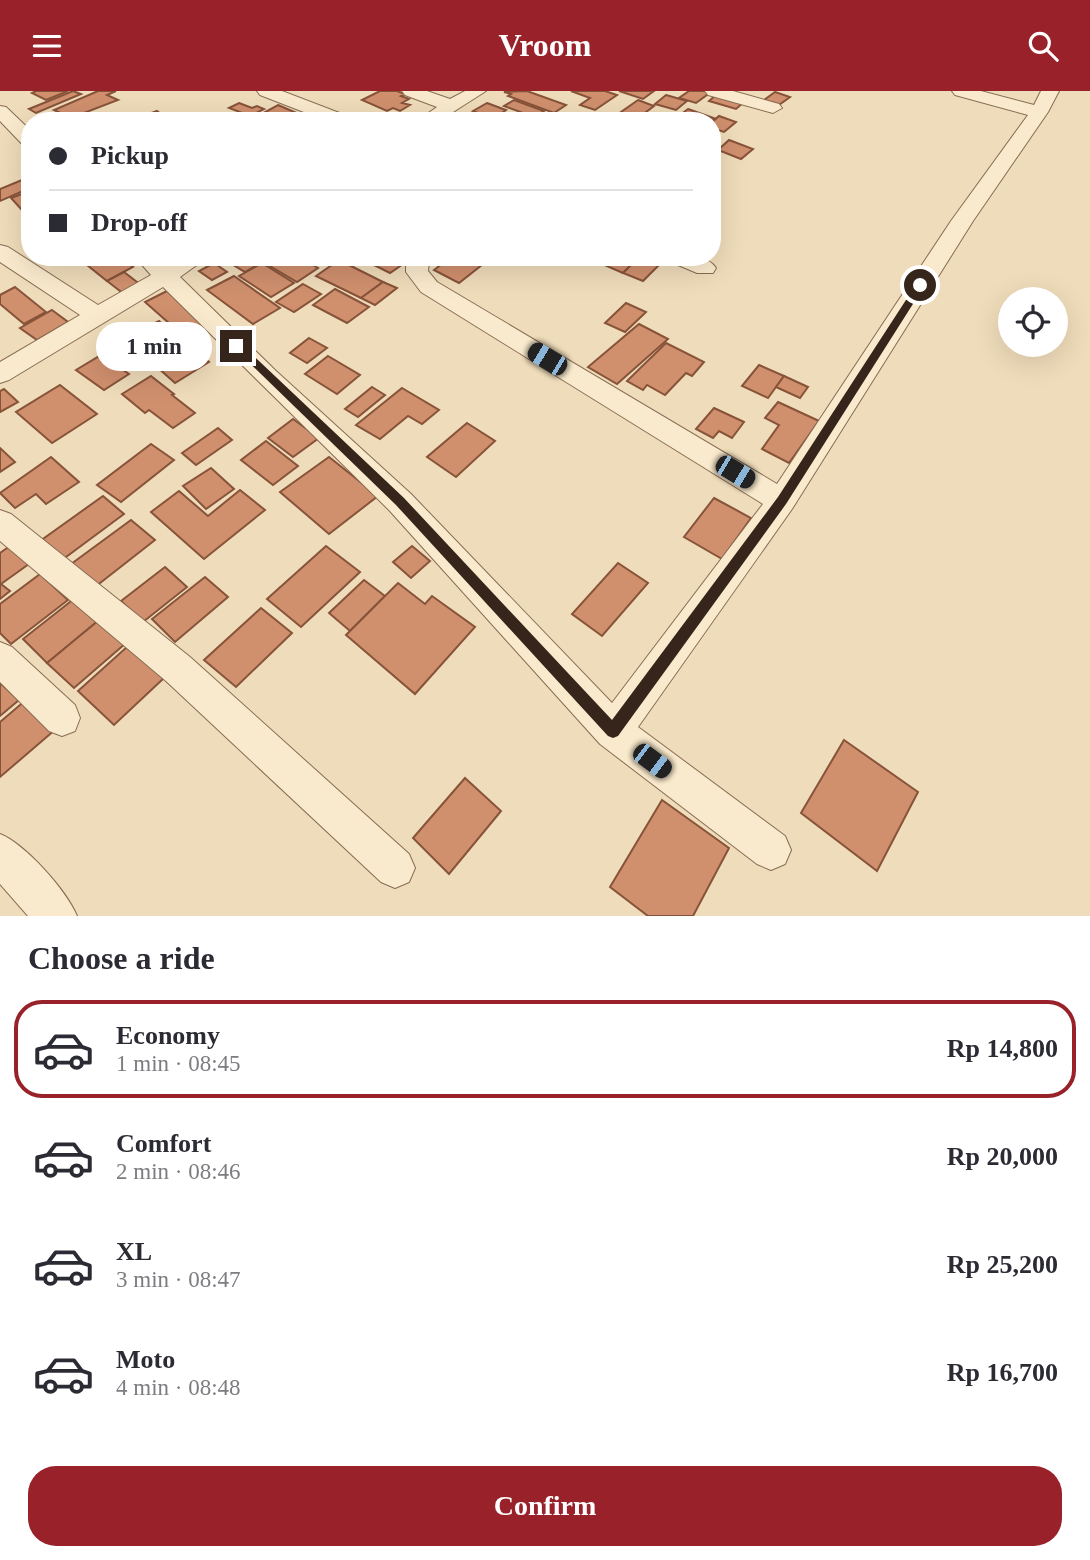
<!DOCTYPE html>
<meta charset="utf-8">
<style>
body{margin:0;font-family:Georgia,serif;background:#f7f7f7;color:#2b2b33;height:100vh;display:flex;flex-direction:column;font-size:26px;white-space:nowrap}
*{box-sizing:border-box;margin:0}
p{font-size:23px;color:#7c7c81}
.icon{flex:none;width:38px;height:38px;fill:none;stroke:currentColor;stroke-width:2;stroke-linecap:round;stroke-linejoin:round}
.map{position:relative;height:825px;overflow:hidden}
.side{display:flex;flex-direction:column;background:#fff;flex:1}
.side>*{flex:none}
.guide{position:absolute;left:21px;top:21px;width:700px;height:154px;border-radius:28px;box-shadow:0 7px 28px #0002;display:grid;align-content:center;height:154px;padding:0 28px;background:#fff}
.buttons{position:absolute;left:998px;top:196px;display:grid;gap:14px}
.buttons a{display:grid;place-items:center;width:70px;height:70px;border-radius:50%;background:#fff;box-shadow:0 7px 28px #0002;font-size:35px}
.end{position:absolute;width:32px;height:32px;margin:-16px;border:9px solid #35251a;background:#fff;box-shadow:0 0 0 4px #fff}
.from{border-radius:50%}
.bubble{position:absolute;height:49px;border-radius:24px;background:#fff;box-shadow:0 7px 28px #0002;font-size:23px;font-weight:700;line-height:49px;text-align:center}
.car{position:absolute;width:21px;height:42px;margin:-21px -10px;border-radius:9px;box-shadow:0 0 5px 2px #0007;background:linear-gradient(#222 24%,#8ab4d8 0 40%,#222 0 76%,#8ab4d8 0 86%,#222 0)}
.guide b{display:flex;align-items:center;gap:24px;height:66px;font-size:26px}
.guide b+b{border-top:2px solid #e1e1e2}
.guide i{width:18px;height:18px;background:#2b2b33}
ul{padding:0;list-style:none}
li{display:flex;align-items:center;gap:21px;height:98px;margin:0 14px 10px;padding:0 14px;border:4px solid transparent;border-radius:28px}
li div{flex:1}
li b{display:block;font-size:26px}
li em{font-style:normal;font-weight:700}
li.current{border-color:#98212a}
li>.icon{width:63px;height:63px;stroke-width:1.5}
h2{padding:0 28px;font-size:32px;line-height:84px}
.action{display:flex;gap:14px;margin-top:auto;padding:14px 28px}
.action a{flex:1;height:80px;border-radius:28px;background:#98212a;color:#fff;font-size:28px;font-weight:700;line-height:80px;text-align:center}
header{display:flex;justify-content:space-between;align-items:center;height:91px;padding:0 28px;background:#98212a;color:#fff;font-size:32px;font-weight:700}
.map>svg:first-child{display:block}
</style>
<header><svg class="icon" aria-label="menu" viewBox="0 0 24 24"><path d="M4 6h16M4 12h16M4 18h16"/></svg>Vroom<svg class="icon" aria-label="search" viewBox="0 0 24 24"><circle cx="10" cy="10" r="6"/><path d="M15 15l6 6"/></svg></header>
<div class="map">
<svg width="1090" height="825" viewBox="0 0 1090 825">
<rect width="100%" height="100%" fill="#efdcba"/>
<g fill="#d0906e" stroke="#875339" stroke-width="2">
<path d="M36,0H68L46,9L32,2Z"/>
<path d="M73,0L81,3L36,22L29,18Z"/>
<path d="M98,0H116L107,4L118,9L71,27L54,19Z"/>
<path d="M380,0H397L405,3L401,5L409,8L402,12L410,14L400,20L393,17L387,20L362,9Z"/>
<path d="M527,0L566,14L554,22L508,5L511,3L504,1Z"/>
<path d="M571,0H605L617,4L595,19L580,14L590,7Z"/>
<path d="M619,0H654L643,8Z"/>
<path d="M689,0H708L711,1L696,12L679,7Z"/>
<path d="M775,1L790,6L779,14L764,9Z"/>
<path d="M717,3L744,11L736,18L709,10Z"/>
<path d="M666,4L687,10L676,19L655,13Z"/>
<path d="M514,9L544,20L534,26L504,15Z"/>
<path d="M638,9L654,15L634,30L611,28Z"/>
<path d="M239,12L252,17L257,15L264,18L250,25L229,17Z"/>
<path d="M487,12L506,19L493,28L473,20Z"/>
<path d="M278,14L315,30H269L258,25Z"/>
<path d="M688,18L716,28L712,30H672Z"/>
<path d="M157,20L167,28L130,30Z"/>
<path d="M719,25L736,31L724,41L712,37V31Z"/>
<path d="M729,49L753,58L741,68L718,59Z"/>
<path d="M27,87L30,89V97L0,110V98Z"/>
<path d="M30,100V116L22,119L11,107Z"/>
<path d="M77,166H119L133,176L107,190Z"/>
<path d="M230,166H256L263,171L245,181L225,169Z"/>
<path d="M271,166H299L318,177L297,191L263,171Z"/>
<path d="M398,166L406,171L390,182L360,167Z"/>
<path d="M451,166H492L459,192L434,179Z"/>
<path d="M609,166H639L623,182L602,173Z"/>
<path d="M639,166L655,167L650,171L658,175L643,190L623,182Z"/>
<path d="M339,169L383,191L361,207L316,185Z"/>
<path d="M214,172L227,181L212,189L199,180Z"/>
<path d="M262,172L294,192L271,206L239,185Z"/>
<path d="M124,181L141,194L124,203L107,190Z"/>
<path d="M234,185L280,217L253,233L207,199Z"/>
<path d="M383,191L397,197L375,214L361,207Z"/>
<path d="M303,193L321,203L294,221L276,211Z"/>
<path d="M15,196L46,221L24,233L0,213V204Z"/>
<path d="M171,198L213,234L187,248L145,211Z"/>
<path d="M335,198L369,216L347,232L313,214Z"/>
<path d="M626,212L646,221L625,241L605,232Z"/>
<path d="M52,219L68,231L37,249L20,237Z"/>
<path d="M159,230L178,247L149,262L131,244Z"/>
<path d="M639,233L668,248L617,293L588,276Z"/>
<path d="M309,247L327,257L307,272L290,262Z"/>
<path d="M182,249L209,271L175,292L148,268Z"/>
<path d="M666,252L704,271L692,285L686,282L665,304L647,294L643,299L627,290Z"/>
<path d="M101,264L129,283L104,299L76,279Z"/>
<path d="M328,265L360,284L337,303L305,283Z"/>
<path d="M759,274L784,285L768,307L742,295Z"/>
<path d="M151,285L174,303L172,304L195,322L173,337L149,319L145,322L122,303Z"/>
<path d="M784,285L808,296L800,307L776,296Z"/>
<path d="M60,294L97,323L52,352L16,321Z"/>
<path d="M372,296L385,304L358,326L345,318Z"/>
<path d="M402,297L439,319L422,333L408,325L380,348L356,334Z"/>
<path d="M4,298L18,311L0,321V300Z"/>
<path d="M778,311L819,330L789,372L762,358L779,334L765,327Z"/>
<path d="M714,317L744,331L732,347L719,340L713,347L696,338Z"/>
<path d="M293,328L319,347L293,366L268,347Z"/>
<path d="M467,332L495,350L456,386L427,366Z"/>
<path d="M218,337L232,349L196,374L182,362Z"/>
<path d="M266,350L298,375L273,394L241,369Z"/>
<path d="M151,353L174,369L121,411L97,394Z"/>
<path d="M0,357L15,371L0,381Z"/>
<path d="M51,366L79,391L46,413L36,403L15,417L0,402Z"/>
<path d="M329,366L378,405L329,443L280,401Z"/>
<path d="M211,377L234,398L206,418L183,395Z"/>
<path d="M240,399L265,419L204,468L151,421L179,400L208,425Z"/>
<path d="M103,405L124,423L62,469L40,450Z"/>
<path d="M714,407L751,427L722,468L684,446Z"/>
<path d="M131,429L155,449L95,496L71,473Z"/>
<path d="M10,455L29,473L1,493L10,500L0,508V462Z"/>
<path d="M326,455L360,481L301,536L267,508Z"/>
<path d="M412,455L430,470L411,487L393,471Z"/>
<path d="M618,472L648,492L602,545L572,523Z"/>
<path d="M165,476L187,496L143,531L121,510Z"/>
<path d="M40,483L68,509L11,553L0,542V513Z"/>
<path d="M205,486L228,506L175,551L152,528Z"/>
<path d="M364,489L385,505L350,540L329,522Z"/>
<path d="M398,492L425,513L432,505L475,536L415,603L346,544Z"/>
<path d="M75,507L99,529L47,572L23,548Z"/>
<path d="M261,517L292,542L236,596L204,569Z"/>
<path d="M99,529L126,552L74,597L47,572Z"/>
<path d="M128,555L164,587L114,634L78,600Z"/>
<path d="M0,592L19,609L0,625Z"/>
<path d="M27,608L56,638L0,686V631Z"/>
<path d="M844,649L918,701L877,780L801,722Z"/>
<path d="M465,687L501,720L449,783L413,747Z"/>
<path d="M662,709L729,757L693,825H648L610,796Z"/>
</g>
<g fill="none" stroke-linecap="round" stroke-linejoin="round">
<defs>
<g id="minor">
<path d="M257,0H282L350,26L353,30H327L260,4Z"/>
<path d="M402,0H427L450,8L465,0H486L439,30H417L437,16L405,4Z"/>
<path d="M705,0H733L779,13L782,17L773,22L708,4Z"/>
<path d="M952,0H981L1034,14L1041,0H1059L1048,21L973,130L792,418L638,636L785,745L791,759L785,773L771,779L757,773L600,653L389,419L163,196L9,289L0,292V271L80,224L0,171V154L8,156L98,214L151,184L135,166H159L167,174L180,166H208L180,186L276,280L411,403L612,612L763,413L421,201L406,181V174L399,166H426L429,171L428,180L437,191L777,393L951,130L1028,24L955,4Z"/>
<path d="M0,15L6,16L30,39V56L23,54L0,30Z"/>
<path d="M668,166C684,166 706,162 716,177L713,182H697L671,171Z"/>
<path d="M0,419L11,423L190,566L409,763L415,777L409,791L395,797L381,791L166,590L0,450Z"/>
<path d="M0,551L12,556L75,614L80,627L75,640L62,645L49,640L0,591Z"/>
<path d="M0,743C25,753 66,799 77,825H28L0,793Z"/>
</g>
</defs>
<use href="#minor" stroke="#876c54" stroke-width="2"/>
<use href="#minor" fill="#faeacd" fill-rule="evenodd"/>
</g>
<path fill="#35251a" d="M920,191L925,194L786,413L618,645L613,647L608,645L396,414L232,255L240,252L404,407L612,629L778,406L917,192Z"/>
</svg>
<div class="buttons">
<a><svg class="icon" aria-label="locate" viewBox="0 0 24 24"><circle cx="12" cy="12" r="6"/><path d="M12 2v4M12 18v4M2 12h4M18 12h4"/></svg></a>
</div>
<i class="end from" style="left:920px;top:194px"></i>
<i class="end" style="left:236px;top:255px"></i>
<div class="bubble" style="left:96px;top:231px;width:116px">1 min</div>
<i class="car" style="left:547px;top:268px;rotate:301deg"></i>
<i class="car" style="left:735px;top:381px;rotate:121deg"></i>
<i class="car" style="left:652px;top:670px;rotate:127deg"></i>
<div class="guide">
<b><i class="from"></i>Pickup</b>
<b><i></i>Drop-off</b>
</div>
</div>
<section class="side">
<h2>Choose a ride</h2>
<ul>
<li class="current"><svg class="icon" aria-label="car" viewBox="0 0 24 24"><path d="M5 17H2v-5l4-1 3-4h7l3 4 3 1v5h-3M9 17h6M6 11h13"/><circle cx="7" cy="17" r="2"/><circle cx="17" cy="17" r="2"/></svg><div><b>Economy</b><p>1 min · 08:45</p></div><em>Rp 14,800</em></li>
<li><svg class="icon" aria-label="car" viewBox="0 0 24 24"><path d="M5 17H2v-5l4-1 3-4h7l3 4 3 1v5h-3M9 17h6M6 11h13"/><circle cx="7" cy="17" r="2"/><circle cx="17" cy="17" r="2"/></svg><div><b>Comfort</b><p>2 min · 08:46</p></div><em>Rp 20,000</em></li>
<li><svg class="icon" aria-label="car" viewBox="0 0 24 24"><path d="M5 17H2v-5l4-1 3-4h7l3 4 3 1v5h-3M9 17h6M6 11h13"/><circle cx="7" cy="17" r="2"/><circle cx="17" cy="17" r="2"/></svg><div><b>XL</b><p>3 min · 08:47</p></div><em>Rp 25,200</em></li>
<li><svg class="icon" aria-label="car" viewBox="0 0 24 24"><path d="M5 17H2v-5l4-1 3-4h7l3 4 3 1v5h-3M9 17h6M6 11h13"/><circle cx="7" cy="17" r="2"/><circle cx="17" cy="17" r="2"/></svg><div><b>Moto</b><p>4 min · 08:48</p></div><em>Rp 16,700</em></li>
</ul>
<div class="action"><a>Confirm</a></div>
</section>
